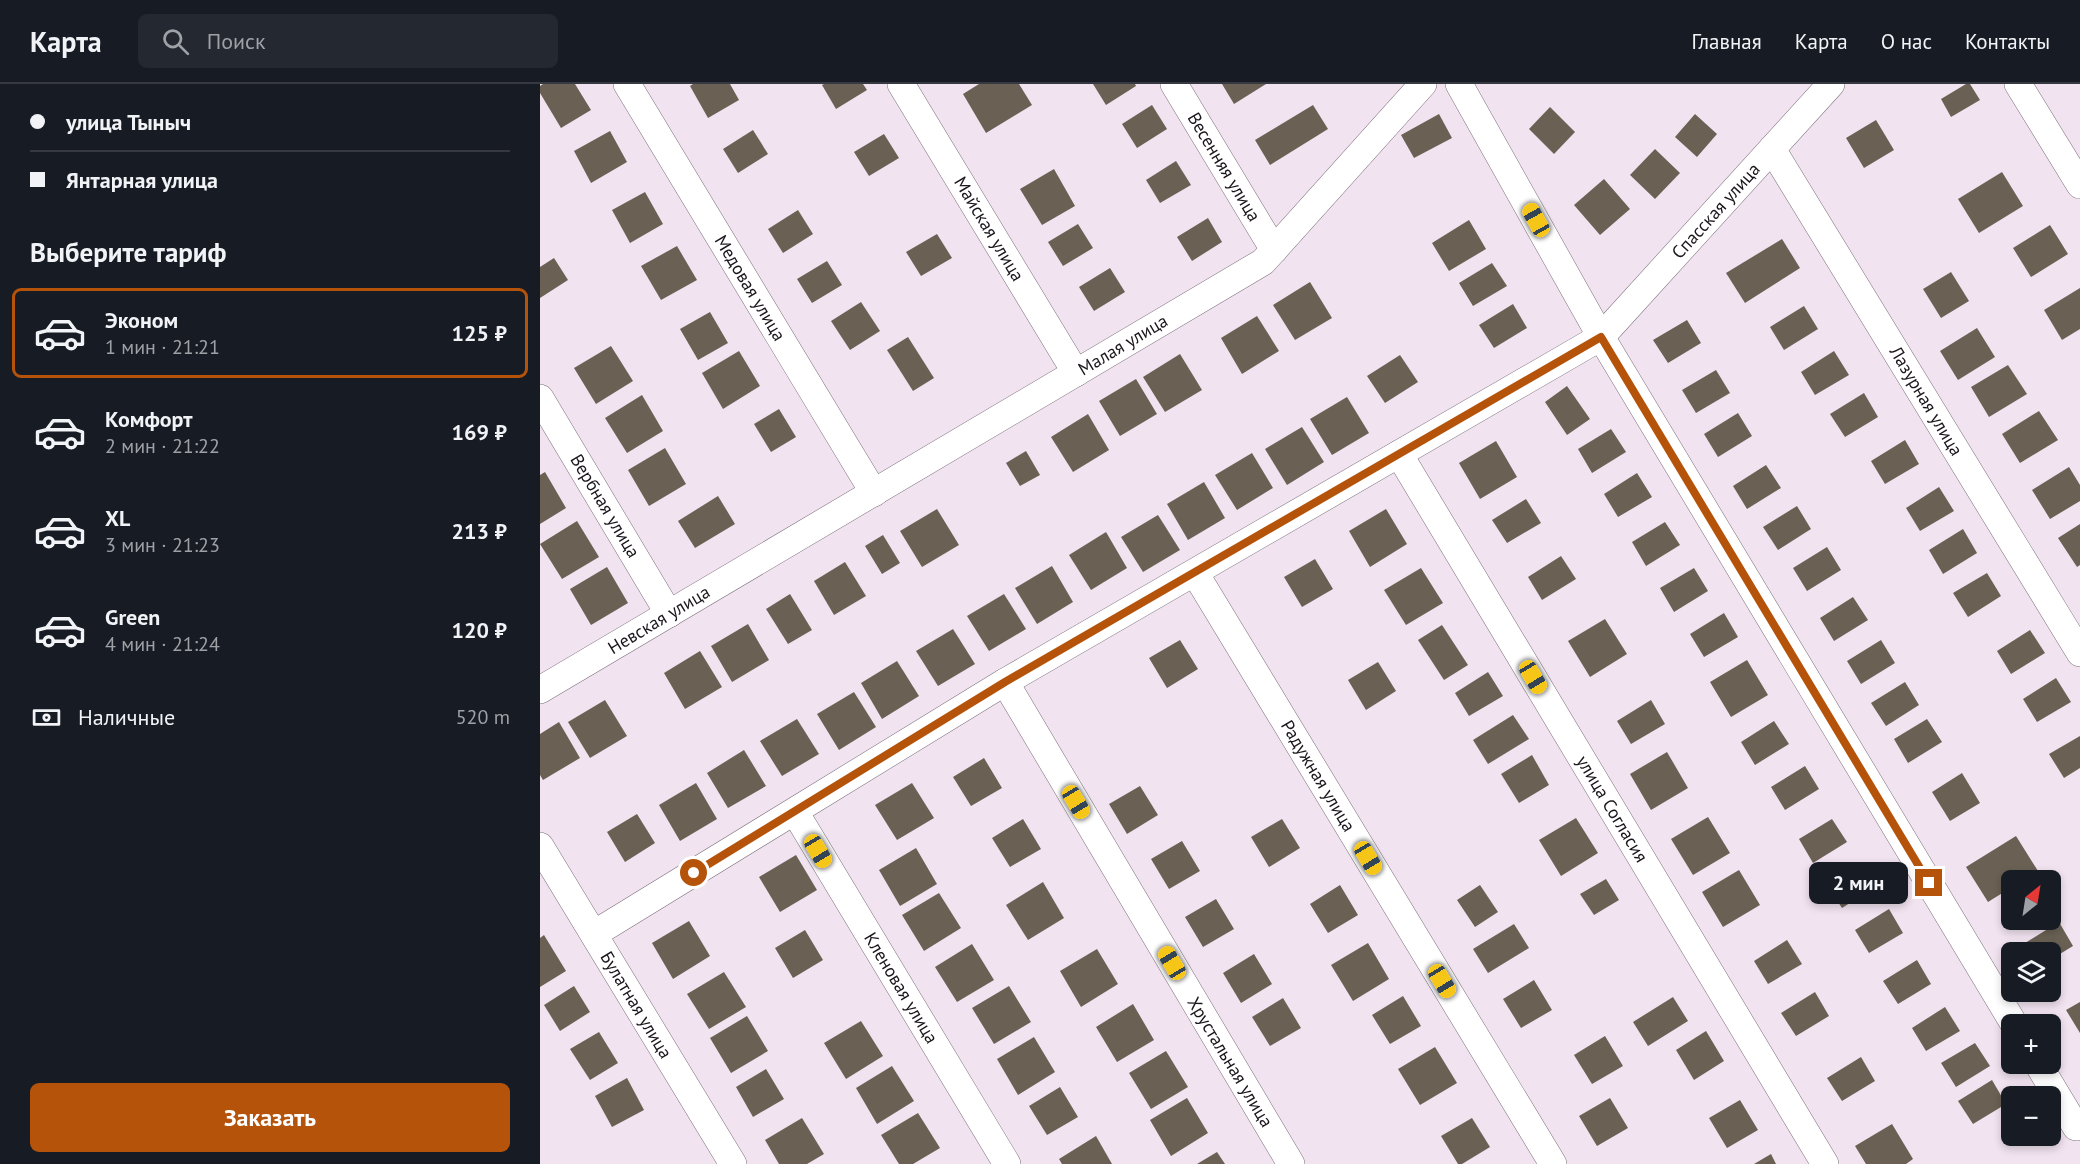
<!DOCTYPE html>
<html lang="ru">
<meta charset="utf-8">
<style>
body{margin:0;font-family:"PT Sans",sans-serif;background:#242831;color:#f1f3f6;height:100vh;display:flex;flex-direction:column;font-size:22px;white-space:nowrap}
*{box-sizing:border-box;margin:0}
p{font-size:20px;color:#9ea1a6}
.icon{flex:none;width:33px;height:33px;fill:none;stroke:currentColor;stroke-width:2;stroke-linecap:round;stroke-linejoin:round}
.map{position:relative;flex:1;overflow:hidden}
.panel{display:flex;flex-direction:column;background:#171b24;width:540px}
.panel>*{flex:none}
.guide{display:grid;align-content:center;height:132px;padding:0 30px;background:#171b24}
.needle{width:39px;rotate:30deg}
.tools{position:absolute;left:1461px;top:786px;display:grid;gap:12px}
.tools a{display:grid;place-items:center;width:60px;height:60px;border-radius:9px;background:#171b24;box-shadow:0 3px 9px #0003;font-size:30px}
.end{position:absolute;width:27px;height:27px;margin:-14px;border:8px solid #b45309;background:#fff;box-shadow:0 0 0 3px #fff}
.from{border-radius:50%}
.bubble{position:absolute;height:42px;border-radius:9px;background:#171b24;box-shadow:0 3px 9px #0003;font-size:20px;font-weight:700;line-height:42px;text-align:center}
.car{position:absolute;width:18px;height:36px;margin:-18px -9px;border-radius:8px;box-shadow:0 0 4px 2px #0007;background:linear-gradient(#f5c518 24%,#345 0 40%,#f5c518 0 76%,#345 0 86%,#f5c518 0)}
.guide b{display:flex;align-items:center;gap:21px;height:57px;font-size:22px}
.guide b+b{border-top:2px solid #363941}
.guide i{width:15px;height:15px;background:#f1f3f6}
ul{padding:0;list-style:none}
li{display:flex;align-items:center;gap:18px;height:90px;margin:0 12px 9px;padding:0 18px;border:3px solid transparent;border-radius:9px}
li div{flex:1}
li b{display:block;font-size:22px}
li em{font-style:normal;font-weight:700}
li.selected{border-color:#b45309}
li>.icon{width:54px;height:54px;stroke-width:1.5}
h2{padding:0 30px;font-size:27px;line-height:72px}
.pay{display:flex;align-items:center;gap:15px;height:66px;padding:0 30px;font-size:22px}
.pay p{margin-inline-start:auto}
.button{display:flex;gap:12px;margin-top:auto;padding:12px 30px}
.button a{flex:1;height:69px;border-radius:9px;background:#b45309;color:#fff;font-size:24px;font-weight:700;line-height:69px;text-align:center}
header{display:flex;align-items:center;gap:36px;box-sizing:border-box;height:84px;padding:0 30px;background:#171b24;border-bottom:2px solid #363941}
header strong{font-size:28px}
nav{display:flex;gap:33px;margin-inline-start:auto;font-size:21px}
.search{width:420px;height:54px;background:#242831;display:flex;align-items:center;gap:15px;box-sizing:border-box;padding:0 21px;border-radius:9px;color:#9ea1a6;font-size:22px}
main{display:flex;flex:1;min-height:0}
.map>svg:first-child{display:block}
</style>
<header>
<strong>Карта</strong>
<div class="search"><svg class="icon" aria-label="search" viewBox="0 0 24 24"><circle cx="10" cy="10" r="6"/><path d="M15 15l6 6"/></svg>Поиск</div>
<nav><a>Главная</a><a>Карта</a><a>О нас</a><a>Контакты</a></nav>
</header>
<main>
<section class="panel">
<div class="guide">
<b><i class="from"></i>улица Тыныч</b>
<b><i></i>Янтарная улица</b>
</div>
<h2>Выберите тариф</h2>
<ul>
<li class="selected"><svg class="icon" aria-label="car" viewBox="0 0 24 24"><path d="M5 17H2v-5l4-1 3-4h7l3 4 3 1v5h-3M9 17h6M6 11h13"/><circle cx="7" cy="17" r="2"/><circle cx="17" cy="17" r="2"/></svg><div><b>Эконом</b><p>1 мин · 21:21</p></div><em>125 ₽</em></li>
<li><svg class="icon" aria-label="car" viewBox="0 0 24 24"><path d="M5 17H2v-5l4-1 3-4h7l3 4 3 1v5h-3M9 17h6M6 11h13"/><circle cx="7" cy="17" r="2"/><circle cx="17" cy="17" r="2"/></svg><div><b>Комфорт</b><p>2 мин · 21:22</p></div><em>169 ₽</em></li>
<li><svg class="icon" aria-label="car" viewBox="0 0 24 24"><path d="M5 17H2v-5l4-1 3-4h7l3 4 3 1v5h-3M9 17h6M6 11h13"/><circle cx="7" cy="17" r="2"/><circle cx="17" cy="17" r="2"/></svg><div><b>XL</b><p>3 мин · 21:23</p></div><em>213 ₽</em></li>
<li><svg class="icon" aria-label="car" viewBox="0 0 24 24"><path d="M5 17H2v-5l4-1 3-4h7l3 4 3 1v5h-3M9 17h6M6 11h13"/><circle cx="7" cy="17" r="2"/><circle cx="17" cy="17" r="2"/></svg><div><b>Green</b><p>4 мин · 21:24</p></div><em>120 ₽</em></li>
</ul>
<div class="pay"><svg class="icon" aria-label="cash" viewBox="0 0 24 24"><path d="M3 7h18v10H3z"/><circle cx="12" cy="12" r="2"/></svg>Наличные<p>520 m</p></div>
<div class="button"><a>Заказать</a></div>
</section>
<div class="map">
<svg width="1540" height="1080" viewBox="0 0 1540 1080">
<rect width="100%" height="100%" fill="#f1e3f0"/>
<g fill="#6a6154">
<path d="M3,0H35L51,26L21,44L0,9V2Z"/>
<path d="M153,0H190L199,16L168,34L150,2Z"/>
<path d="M284,0H323L327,6L296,25L282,1Z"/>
<path d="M439,0H479L492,21L446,49L423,10Z"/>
<path d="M553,0H595L596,2L566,21Z"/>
<path d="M682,0H726L694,20Z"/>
<path d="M1426,0H1430L1440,16L1411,33L1401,15Z"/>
<path d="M612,21L627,45L597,64L582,40Z"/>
<path d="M773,21L788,45L730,81L715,56Z"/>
<path d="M1010,23L1035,48L1014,70L989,45Z"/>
<path d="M899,30L912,54L874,74L861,51Z"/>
<path d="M1155,30L1177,50L1157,73L1135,53Z"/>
<path d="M1336,36L1354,66L1324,84L1306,54Z"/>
<path d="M213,46L228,70L198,89L183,65Z"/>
<path d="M70,47L87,78L51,99L34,67Z"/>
<path d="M344,50L359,74L329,92L314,68Z"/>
<path d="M1115,65L1140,89L1115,115L1090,91Z"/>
<path d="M636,77L651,101L620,119L606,96Z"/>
<path d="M514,85L535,122L502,141L480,105Z"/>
<path d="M1462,88L1483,122L1439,149L1418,115Z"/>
<path d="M1064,95L1090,125L1060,151L1034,121Z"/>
<path d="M105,108L123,140L90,159L72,126Z"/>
<path d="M258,126L273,150L243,169L228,145Z"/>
<path d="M668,134L682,158L652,177L637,153Z"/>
<path d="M929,136L946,165L909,187L892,159Z"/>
<path d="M538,140L553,164L523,182L508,158Z"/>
<path d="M1510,141L1528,170L1491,193L1473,164Z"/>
<path d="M397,150L412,174L381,192L366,168Z"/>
<path d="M1242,155L1260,184L1205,219L1186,189Z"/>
<path d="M137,162L157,196L121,216L101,182Z"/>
<path d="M14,174L28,196L0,214V183Z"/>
<path d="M287,177L302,201L272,219L257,195Z"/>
<path d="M952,179L967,202L933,222L919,199Z"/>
<path d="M570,184L585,208L554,227L539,203Z"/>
<path d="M1411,188L1429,217L1401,234L1383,205Z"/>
<path d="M770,198L792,234L755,256L733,221Z"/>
<path d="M1540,204V245L1522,256L1504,226Z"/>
<path d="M321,218L340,247L310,266L291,237Z"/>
<path d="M973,220L987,244L954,264L939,241Z"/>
<path d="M1264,222L1278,245L1244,266L1230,243Z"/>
<path d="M170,228L188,259L158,276L140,245Z"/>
<path d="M717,232L739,267L702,290L681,254Z"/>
<path d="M1147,236L1161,259L1128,279L1113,256Z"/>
<path d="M1437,244L1455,273L1418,296L1400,267Z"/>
<path d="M368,253L394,294L373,307L347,266Z"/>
<path d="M71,262L93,297L56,320L34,284Z"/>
<path d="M199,267L220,302L183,325L162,289Z"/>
<path d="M1294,267L1309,291L1275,311L1261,288Z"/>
<path d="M640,270L662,306L625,328L603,293Z"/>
<path d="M860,271L878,298L845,319L827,292Z"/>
<path d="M1468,281L1487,310L1449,333L1431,303Z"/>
<path d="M1176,286L1190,309L1156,329L1142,306Z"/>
<path d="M596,295L617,330L580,352L559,317Z"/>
<path d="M1027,302L1050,335L1027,351L1005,318Z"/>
<path d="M1324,309L1338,333L1305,353L1290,330Z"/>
<path d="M102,311L123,347L87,369L65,334Z"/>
<path d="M807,313L829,349L792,371L770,335Z"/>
<path d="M239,325L256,353L231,368L214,340Z"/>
<path d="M1499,327L1518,356L1480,379L1462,350Z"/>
<path d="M1198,329L1212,352L1178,373L1164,350Z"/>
<path d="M548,330L569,366L533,388L511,353Z"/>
<path d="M762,343L784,378L747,401L725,365Z"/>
<path d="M1071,345L1086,368L1052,389L1038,365Z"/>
<path d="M1365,356L1379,380L1345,400L1331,377Z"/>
<path d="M956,357L977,393L940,415L919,379Z"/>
<path d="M125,364L146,400L109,422L88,386Z"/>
<path d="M486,367L500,391L480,402L466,379Z"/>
<path d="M712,369L733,404L697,426L675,391Z"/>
<path d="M1226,381L1241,404L1207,425L1193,402Z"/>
<path d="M1529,383L1540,401V417L1510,435L1492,406Z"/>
<path d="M5,388L26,424L0,440V391Z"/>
<path d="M1097,389L1112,413L1078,433L1064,410Z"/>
<path d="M664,398L685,434L648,456L627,420Z"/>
<path d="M1399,403L1414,427L1380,447L1366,424Z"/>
<path d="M178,412L195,440L155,464L138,437Z"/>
<path d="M986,415L1001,439L967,459L952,436Z"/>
<path d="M1257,422L1271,445L1238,466L1223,443Z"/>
<path d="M397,425L419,461L382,483L360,447Z"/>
<path d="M846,425L867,460L830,483L809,447Z"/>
<path d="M618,431L640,466L603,488L581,453Z"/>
<path d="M37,437L59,473L22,495L0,460Z"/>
<path d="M1125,438L1140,461L1106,482L1092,458Z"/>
<path d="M1540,440V481L1537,483L1518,454Z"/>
<path d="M1423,445L1437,469L1403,490L1389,466Z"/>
<path d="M566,448L587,484L551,506L529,471Z"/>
<path d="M343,451L360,479L342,490L325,462Z"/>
<path d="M1287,463L1301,486L1267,507L1253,484Z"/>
<path d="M1021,472L1036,495L1002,516L988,493Z"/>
<path d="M775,475L793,505L762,523L744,493Z"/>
<path d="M305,478L326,512L294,531L274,497Z"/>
<path d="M512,482L533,518L497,540L475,504Z"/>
<path d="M67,483L88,519L51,541L30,505Z"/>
<path d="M881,484L903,519L866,541L844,506Z"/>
<path d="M1154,484L1168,507L1134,528L1120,504Z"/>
<path d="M1447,489L1461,512L1428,533L1413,509Z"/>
<path d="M250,510L272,546L248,560L226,525Z"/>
<path d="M464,510L486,545L449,567L427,532Z"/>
<path d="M1313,513L1328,536L1294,557L1280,534Z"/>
<path d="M1184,529L1198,553L1164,573L1150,550Z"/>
<path d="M1065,535L1087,570L1050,593L1028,557Z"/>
<path d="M208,540L229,576L192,598L171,562Z"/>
<path d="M902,541L928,581L904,596L878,556Z"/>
<path d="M413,545L435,580L398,602L376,567Z"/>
<path d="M1490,546L1505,569L1471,590L1457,567Z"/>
<path d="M640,556L658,585L627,604L609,574Z"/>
<path d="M1341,556L1355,579L1321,600L1307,577Z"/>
<path d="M160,567L182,603L145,625L124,589Z"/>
<path d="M1207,576L1228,611L1191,633L1170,598Z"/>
<path d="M357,577L379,612L342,635L321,599Z"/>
<path d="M838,578L856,607L826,626L808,596Z"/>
<path d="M948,588L963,612L929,632L915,609Z"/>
<path d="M1516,594L1531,618L1497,638L1483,615Z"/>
<path d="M1365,598L1379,621L1346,642L1331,619Z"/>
<path d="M314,608L336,643L299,666L277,630Z"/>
<path d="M65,616L87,652L50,674L28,638Z"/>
<path d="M1111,616L1125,640L1091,660L1077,637Z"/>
<path d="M973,631L989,655L948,680L933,656Z"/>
<path d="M257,635L279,670L242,692L220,657Z"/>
<path d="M1387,635L1402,658L1368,679L1354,655Z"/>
<path d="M1234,637L1249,660L1215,681L1201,658Z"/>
<path d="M19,638L40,674L3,696L0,691V650Z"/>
<path d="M1540,652V684L1524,694L1509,670Z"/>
<path d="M204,666L226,702L188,724L167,689Z"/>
<path d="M1127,668L1148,704L1111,726L1090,690Z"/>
<path d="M992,671L1009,701L979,719L961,690Z"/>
<path d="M444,674L462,704L431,722L413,693Z"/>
<path d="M1265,682L1279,705L1245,726L1231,703Z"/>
<path d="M1422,689L1440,719L1410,737L1392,708Z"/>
<path d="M156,699L177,735L140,757L119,721Z"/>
<path d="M372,699L394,734L357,756L335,721Z"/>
<path d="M600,702L618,731L587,750L569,720Z"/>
<path d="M97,730L115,759L85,778L67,748Z"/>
<path d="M1168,733L1190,769L1153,791L1131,755Z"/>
<path d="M1036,734L1058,769L1021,792L999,756Z"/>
<path d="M483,735L501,765L470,783L452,754Z"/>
<path d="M742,735L760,764L729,783L711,753Z"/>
<path d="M1292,735L1307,758L1273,779L1259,755Z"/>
<path d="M1476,752L1498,787L1482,796H1472V803L1448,818L1426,783Z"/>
<path d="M642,757L660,787L629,805L611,775Z"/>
<path d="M376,764L397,800L360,822L339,786Z"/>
<path d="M256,771L277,806L240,828L219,793Z"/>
<path d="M1321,780L1335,803L1302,824L1287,801Z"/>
<path d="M1199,786L1220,821L1183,843L1162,808Z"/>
<path d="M1066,795L1079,816L1054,831L1040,810Z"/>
<path d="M503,798L524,834L488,856L466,821Z"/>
<path d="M800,801L818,831L788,849L770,820Z"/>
<path d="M940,801L958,828L935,843L917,816Z"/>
<path d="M399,809L421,844L384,867L362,831Z"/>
<path d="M676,815L694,845L663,863L645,833Z"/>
<path d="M1349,825L1363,849L1329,869L1315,846Z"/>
<path d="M149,837L170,872L133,895L112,859Z"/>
<path d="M1519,838L1533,862L1510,876V868H1491L1485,859Z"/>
<path d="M974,840L989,864L948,889L933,865Z"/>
<path d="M265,846L283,876L253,894L235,864Z"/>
<path d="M4,851L26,887L0,903V854Z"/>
<path d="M1247,856L1262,880L1228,900L1214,877Z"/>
<path d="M828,859L849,895L813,917L791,881Z"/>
<path d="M432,860L454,896L417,918L395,883Z"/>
<path d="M557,865L578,900L541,923L520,887Z"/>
<path d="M714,870L732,900L701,919L683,889Z"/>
<path d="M1377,876L1391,900L1358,920L1343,897Z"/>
<path d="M184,888L206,923L169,945L147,910Z"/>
<path d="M994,896L1012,926L981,944L963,915Z"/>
<path d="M34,902L50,928L20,947L4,921Z"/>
<path d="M469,902L491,938L454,960L432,924Z"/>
<path d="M1275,908L1289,932L1256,952L1241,929Z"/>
<path d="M863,912L881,942L850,960L832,931Z"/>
<path d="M1133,913L1148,937L1108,962L1093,938Z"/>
<path d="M743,914L761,944L730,962L712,933Z"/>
<path d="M1540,918V949L1526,926Z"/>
<path d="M593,920L614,956L577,978L556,943Z"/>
<path d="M1405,923L1420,947L1386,967L1372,944Z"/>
<path d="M207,932L228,967L191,989L170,954Z"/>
<path d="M321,937L343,972L306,995L284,959Z"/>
<path d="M1166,947L1184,977L1154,996L1136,966Z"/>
<path d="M59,948L78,979L50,996L30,965Z"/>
<path d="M1065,952L1083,982L1052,1000L1034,971Z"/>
<path d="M494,953L515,988L478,1011L457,975Z"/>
<path d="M1435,959L1450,982L1416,1003L1401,979Z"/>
<path d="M895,963L917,999L880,1021L858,985Z"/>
<path d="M626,967L648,1003L611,1025L589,989Z"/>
<path d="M1321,973L1335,997L1302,1017L1287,994Z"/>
<path d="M352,982L374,1017L337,1040L316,1004Z"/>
<path d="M226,985L244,1015L213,1033L196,1003Z"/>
<path d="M87,994L104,1026L72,1043L55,1012Z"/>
<path d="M1452,996L1466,1020L1433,1040L1418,1017Z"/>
<path d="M520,1003L538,1033L507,1051L489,1022Z"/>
<path d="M647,1014L668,1049L631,1072L610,1036Z"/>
<path d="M1070,1014L1088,1044L1057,1062L1039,1032Z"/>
<path d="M1200,1016L1218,1046L1187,1064L1169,1034Z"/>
<path d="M378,1029L400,1064L373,1080H359L341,1051Z"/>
<path d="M262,1034L284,1070L267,1080H239L225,1056Z"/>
<path d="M932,1034L950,1063L922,1080H918L901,1052Z"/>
<path d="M1352,1040L1373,1075L1366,1080H1326L1315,1062Z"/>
<path d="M556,1052L572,1080H522L519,1075Z"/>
<path d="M677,1068L685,1080H657Z"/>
<path d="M1231,1070L1236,1080H1214Z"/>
</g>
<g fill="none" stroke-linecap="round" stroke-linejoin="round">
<defs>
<g id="minor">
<path d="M87,0L334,409"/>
<path d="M361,0L536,289"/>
<path d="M634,0L734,166"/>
<path d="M1291,0L1061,253L1474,940"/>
<path d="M1478,0L1540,101"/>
<path d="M1232,65L1540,569"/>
<path d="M0,314L129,530"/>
<path d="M859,370L1285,1080"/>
<path d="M655,489L1013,1080"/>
<path d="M465,598L751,1080"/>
<path d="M0,606L723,178L883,0"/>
<path d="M255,728L467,1080"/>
<path d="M0,762L193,1080"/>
<path d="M54,850L465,598L1061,253L919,0"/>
<path d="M1498,980L1536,1043L1540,1038"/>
</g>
</defs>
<use href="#minor" stroke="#7e727d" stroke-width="28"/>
<use href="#minor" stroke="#fff" stroke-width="27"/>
</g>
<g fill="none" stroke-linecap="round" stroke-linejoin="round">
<path stroke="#b45309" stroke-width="8" d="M154,789L465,598L1061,253L1389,799"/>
</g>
<g text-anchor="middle" stroke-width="6" stroke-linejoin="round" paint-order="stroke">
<g font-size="18" fill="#1a151a" stroke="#fff">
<text transform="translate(684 83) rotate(59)" y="6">Весенняя улица</text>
<text transform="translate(1176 127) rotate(-48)" y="6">Спасская улица</text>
<text transform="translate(449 145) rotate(59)" y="6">Майская улица</text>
<text transform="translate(210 204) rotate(59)" y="6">Медовая улица</text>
<text transform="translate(583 261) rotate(-31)" y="6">Малая улица</text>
<text transform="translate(1386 317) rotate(59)" y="6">Лазурная улица</text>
<text transform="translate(65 422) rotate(59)" y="6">Вербная улица</text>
<text transform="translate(119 536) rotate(-31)" y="6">Невская улица</text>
<text transform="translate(778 692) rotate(59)" y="6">Радужная улица</text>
<text transform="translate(1072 725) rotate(59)" y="6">улица Согласия</text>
<text transform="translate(361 904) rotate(59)" y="6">Кленовая улица</text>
<text transform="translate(96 921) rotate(59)" y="6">Булатная улица</text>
<text transform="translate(690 978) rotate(59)" y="6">Хрустальная улица</text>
</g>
</g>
</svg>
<div class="tools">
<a><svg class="needle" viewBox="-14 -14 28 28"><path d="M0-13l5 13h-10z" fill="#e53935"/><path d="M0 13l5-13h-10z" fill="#9ea1a6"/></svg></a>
<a><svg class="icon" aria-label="layers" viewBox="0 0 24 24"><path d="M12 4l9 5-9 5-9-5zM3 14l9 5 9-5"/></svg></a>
<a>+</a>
<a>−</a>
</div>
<i class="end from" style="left:154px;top:789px"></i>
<i class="end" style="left:1389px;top:799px"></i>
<div class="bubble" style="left:1269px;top:778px;width:99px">2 мин</div>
<i class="car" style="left:996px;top:136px;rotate:331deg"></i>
<i class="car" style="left:993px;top:593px;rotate:149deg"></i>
<i class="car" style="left:536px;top:718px;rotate:149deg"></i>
<i class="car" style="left:278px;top:767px;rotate:149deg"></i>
<i class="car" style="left:828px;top:774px;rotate:149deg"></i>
<i class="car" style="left:632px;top:879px;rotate:329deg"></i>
<i class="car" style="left:902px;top:897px;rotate:149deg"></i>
</div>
</main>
